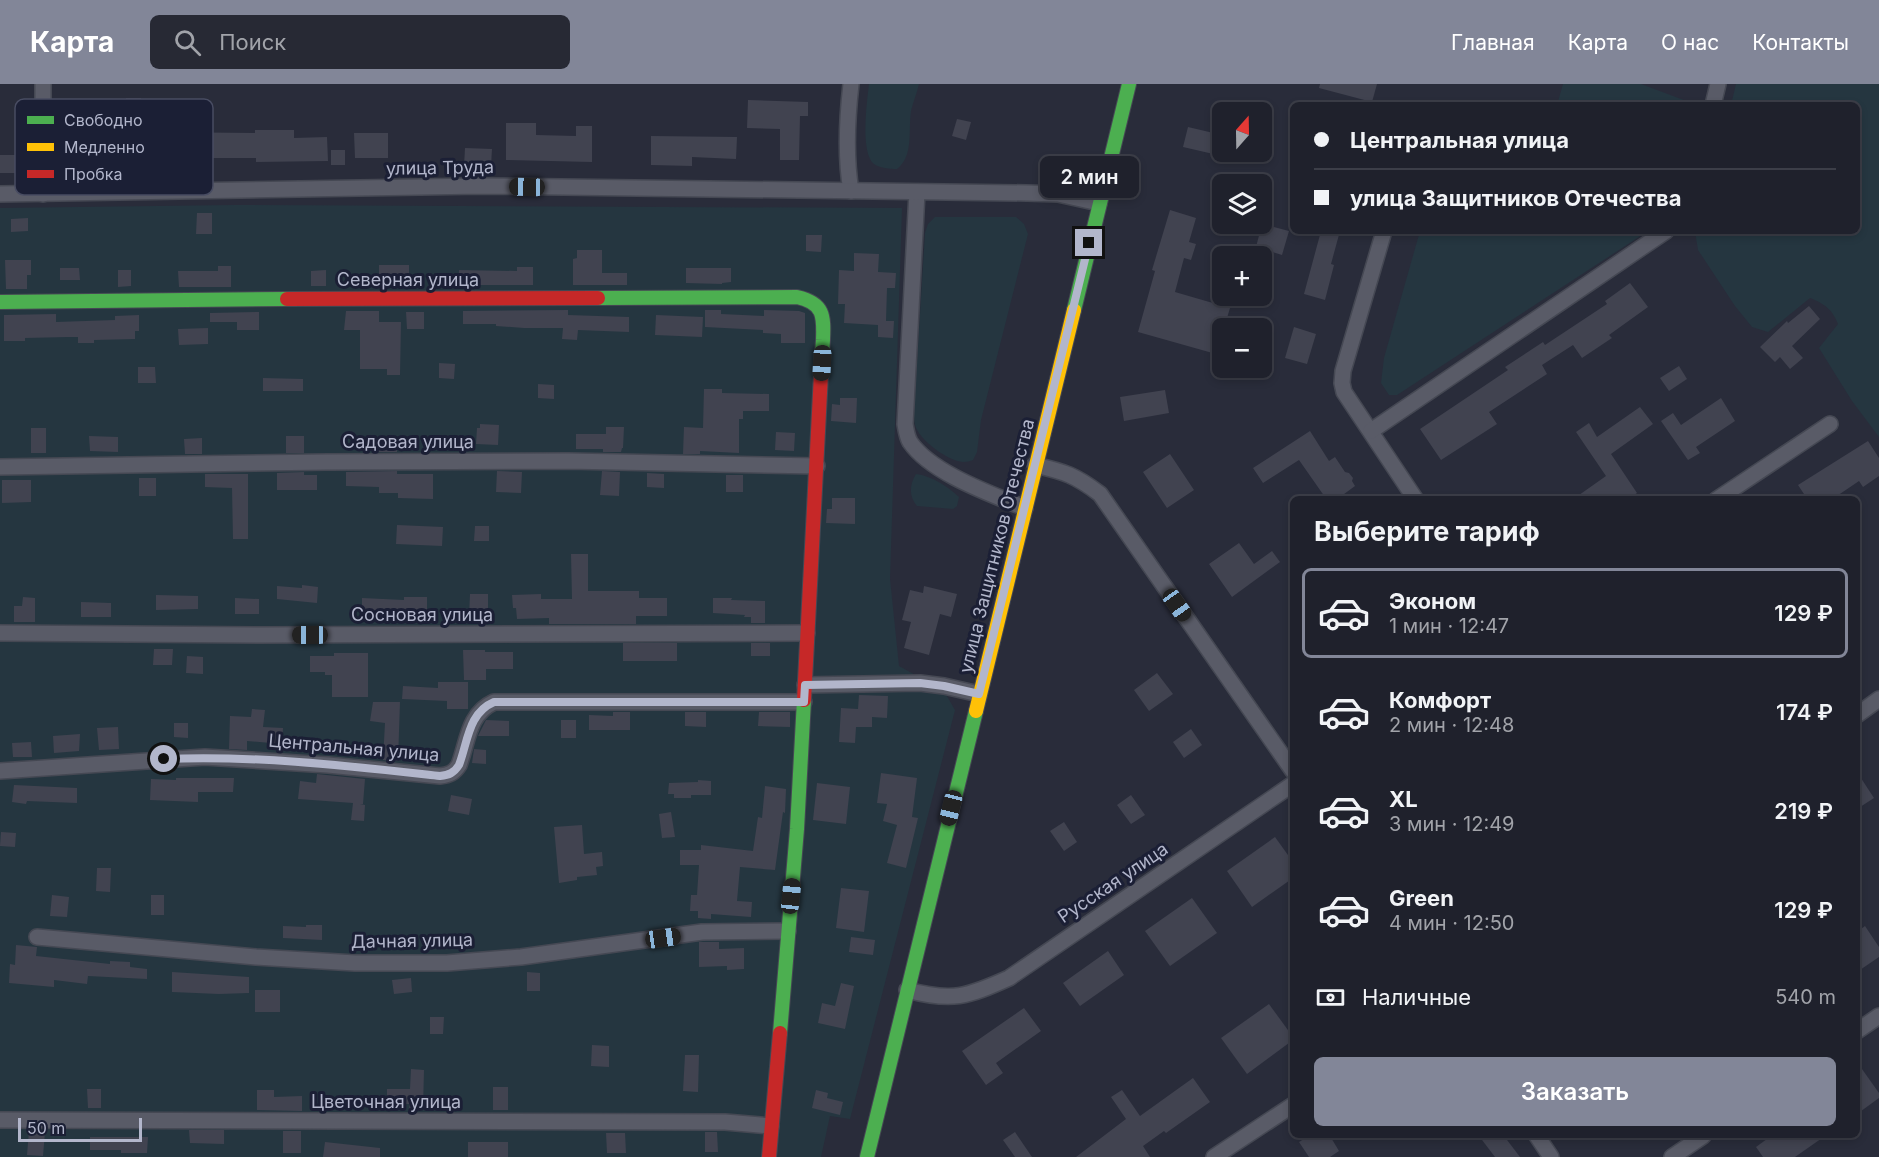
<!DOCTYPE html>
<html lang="ru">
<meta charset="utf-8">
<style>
body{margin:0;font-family:Inter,sans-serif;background:#272934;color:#f1f3f6;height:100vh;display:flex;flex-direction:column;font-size:22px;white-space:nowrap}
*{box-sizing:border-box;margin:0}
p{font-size:20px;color:#a1a3a9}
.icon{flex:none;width:33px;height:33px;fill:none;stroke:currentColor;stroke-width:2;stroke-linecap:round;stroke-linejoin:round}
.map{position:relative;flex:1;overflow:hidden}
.details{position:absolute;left:1290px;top:412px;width:570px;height:642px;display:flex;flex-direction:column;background:#1f212c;border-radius:9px;box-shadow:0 3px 9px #0003,0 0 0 2px #3c3e48}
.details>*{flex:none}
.hud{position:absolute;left:1290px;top:18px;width:570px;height:132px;border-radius:9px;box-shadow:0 3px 9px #0003,0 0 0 2px #3c3e48;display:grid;align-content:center;height:132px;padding:0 24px;background:#1f212c}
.needle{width:39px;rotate:20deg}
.tools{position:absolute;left:1212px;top:18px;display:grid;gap:12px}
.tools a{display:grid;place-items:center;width:60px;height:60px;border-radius:9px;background:#1f212c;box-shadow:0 3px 9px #0003,0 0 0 2px #3c3e48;font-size:30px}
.scale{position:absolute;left:18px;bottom:15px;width:124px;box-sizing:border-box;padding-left:6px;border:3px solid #b2b6cb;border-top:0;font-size:16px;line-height:21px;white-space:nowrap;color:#b2b6cb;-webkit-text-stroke:4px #1b1f35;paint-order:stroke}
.end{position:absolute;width:27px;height:27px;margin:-14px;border:8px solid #b2b6cb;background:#111;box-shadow:0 0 0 3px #111}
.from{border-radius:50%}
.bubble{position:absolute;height:42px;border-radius:9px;background:#1f212c;box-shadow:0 3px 9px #0003,0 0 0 2px #3c3e48;font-size:20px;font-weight:600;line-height:42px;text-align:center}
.car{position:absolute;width:18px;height:36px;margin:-18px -9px;border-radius:8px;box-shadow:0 0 4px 2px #0007;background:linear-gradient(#222 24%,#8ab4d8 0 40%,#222 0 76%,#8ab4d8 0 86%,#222 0)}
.hud b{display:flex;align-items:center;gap:21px;height:57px;font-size:22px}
.hud b+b{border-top:2px solid #3c3e48}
.hud i{width:15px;height:15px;background:#f1f3f6}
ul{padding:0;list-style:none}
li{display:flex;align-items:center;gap:18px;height:90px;margin:0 12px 9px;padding:0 12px;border:3px solid transparent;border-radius:9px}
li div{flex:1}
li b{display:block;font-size:22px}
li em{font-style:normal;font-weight:600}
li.selected{border-color:#828698}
li>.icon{width:54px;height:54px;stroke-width:1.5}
h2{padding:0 24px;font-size:27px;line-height:72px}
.pay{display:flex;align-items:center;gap:15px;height:66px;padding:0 24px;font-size:22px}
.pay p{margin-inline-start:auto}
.action{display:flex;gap:12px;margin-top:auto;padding:12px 24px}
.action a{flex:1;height:69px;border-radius:9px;background:#828698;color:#fff;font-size:24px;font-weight:600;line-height:69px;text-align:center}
header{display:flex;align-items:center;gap:36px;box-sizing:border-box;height:84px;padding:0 30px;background:#828698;color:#fff}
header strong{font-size:28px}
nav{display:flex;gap:33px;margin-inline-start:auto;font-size:21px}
.search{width:420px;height:54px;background:#272934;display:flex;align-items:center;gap:15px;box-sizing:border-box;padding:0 21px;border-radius:9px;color:#a1a3a9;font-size:22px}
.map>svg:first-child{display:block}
</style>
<header>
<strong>Карта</strong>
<div class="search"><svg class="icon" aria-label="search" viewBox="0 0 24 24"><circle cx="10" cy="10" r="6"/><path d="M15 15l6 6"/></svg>Поиск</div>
<nav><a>Главная</a><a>Карта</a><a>О нас</a><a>Контакты</a></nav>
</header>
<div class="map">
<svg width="1879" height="1073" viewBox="0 0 1879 1073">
<rect width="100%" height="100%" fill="#292c3a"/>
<g fill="#253640">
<path d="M869,0H919C917,9 913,18 911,27C908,47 914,72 897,85C890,85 879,84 874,80C860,69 867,17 869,0Z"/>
<path d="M1563,0H1641L1689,18V21H1557Z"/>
<path d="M1736,0H1879V353L1852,317L1819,264L1838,240C1832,225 1825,220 1810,214L1768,248L1752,243L1735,222L1698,166L1695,147H1857V21H1731Z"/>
<path d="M234,121L902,124L890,495L899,582L944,607L955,626L850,1035L830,1032L821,1073H0V124Z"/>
<path d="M935,133H1016L1024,140L1028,150L981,336L977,368L973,376C970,377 967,378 963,378C948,377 919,356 915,341C914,337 914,331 914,327L925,149L928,140Z"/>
<path d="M1420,147H1648L1397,311H1389L1381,299L1384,274Z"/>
<path d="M916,390C932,392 947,402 959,413L957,422L953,425L917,422C909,413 909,401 916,390Z"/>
</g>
<g fill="#414350">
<path d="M1320,0H1377L1372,18L1319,4Z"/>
<rect x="126" y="14" width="15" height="24"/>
<path d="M748,16L808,18V32H800L799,76H780V45L747,44Z"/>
<path d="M957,35L971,38L966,56L952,52Z"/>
<path d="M506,39H536V51L576,52V42H592V78L506,76Z"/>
<path d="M1188,43L1222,51V72L1183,63Z"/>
<path d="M255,46H294V54L327,53L328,77L256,78V74H154V48L255,49Z"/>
<path d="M354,49H388V74H355Z"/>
<path d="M651,52L737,53L736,75L692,73V82L651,81Z"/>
<path d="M465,64L492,65L491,82H464Z"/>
<rect x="331" y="66" width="14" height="15"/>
<rect x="0" y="71" width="31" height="18"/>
<path d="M1170,126L1196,134L1189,158L1196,160L1191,176L1184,174L1175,208L1230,224L1224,244H1222L1216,270L1138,248L1155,187L1152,186Z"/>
<path d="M197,129H212V150H196Z"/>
<path d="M28,134V147L11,148V135Z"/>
<path d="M1262,140L1289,147L1282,171L1256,163Z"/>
<path d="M1321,147H1340L1331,180L1334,181L1325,216L1304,210Z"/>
<path d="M806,151H822L821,168L806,167Z"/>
<path d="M577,166H602V189H627V201H573V175L577,174Z"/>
<path d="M854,169L879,170L878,188L896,189L895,204H887L886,237H894L893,254L878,253V241L844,239L845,220H838L839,186L854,187Z"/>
<path d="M5,176H31V191H27V205H6Z"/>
<path d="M379,181H409V201L346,202V200L379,199Z"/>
<path d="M218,182H231V203H179L178,187H218Z"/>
<path d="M517,183H533V201H458L459,186L517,187Z"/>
<path d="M60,184H79L80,196H60Z"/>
<path d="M686,184H731V198L722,199V200L686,199Z"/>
<path d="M118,186H131V202L118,203Z"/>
<path d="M326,186V202H311V187Z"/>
<path d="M1630,199L1648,223L1609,251L1612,254L1582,274L1573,261L1542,281L1547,290L1489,328L1497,340L1441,376L1420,345L1508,286L1505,283L1543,258L1545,261L1607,220L1605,217Z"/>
<path d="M1809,222L1820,235L1792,262L1803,274L1790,285L1780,273L1775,278L1760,263L1787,237L1788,239Z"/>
<path d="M568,226V231L629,233V248L578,246L577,256L562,255L563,244H524L496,242V240H463V227Z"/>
<path d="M705,226H721V230L764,232V226L799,227L805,229V259H781V250L763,249V246L705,243Z"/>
<path d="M346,227H379V238H401L400,291H387V285H360V246H344Z"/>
<path d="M259,228V246H237V238H210V229Z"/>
<path d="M406,228H424V245H407Z"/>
<path d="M56,230V238L115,236V232L139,231V247H135V255L94,256V259H78V253H68L25,254V257H4V231Z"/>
<path d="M656,231L703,233L702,253L655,251Z"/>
<path d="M1294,243L1316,250L1307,280L1285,274Z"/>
<path d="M208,244V260L179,261L178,245Z"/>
<path d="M439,279L455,280L454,295L439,294Z"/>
<path d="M1679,282L1687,295L1669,307L1660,294Z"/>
<path d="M138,283H155L156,299H138Z"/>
<path d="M263,294L303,295V307H263Z"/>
<path d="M538,300L554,301V315L538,314Z"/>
<path d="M704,305H722V309L769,310V327H743V335H739V369L700,367V370H683L684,343L703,344Z"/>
<path d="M1165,306L1169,329L1124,337L1120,313Z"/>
<path d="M840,314H857L856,339L831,337L832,320L840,321Z"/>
<path d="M1721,314L1735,337L1696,363L1700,369L1688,376L1661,337L1673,329L1681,341Z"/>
<path d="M1640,323L1653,340L1611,370L1637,409L1627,416H1572L1606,392L1576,348L1589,339L1597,353Z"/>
<path d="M480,340L499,341L498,361L476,360L477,344H480Z"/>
<path d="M606,343H624L623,364H622L621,368H603V365H576V350H606Z"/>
<rect x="31" y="344" width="15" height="25"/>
<path d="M1310,347L1329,377L1335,373L1345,388L1349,389L1353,394L1352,397L1355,402L1336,416H1327L1299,376L1263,399L1253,384Z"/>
<path d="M776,348L795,349L794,367L775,366Z"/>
<path d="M89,352L118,353V368L90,367Z"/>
<rect x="286" y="352" width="18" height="17"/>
<path d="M202,354V370H185L184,355Z"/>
<rect x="378" y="357" width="19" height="11"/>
<path d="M1868,357L1879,374V392L1863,403L1859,397L1831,416H1808L1798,401Z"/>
<path d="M1170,370L1194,406L1167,424L1143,388Z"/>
<path d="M397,387V390H433V415L398,414V409H379V403L346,402V388Z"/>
<path d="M497,387L522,388L521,409L496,408Z"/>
<path d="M602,387L620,388L619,412L600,411Z"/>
<path d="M304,388V391H317V406H277V389Z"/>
<path d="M647,389L664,390V404L647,403Z"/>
<path d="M205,390H248V455H233L232,404L205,403Z"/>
<rect x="726" y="391" width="17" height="17"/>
<rect x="139" y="394" width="17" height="18"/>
<path d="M2,396H31V418L2,419Z"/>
<path d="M832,414H855V440L826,439L827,425H832Z"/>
<path d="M397,441L443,443L442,462L396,460Z"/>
<path d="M475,442H489V457H474Z"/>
<path d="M1239,459L1254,480L1272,467L1280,478L1232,513L1209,480Z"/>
<path d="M571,470H588V507H639V514H667V532H636V540H549V534L517,535L516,524H513L512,511L541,510V515H572Z"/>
<path d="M302,501L318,503L317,519L277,515V502L302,504Z"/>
<path d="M924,502L957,510L951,533L940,530L929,571L904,564L911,538L902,536L910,506L923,509Z"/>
<path d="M470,510H488V533H469Z"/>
<path d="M156,511L198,512V525L156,526Z"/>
<path d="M23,513L35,514V538H14V522H22Z"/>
<path d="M404,513H427V535H405V533L362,532V514L404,516Z"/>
<path d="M235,514L259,515V530H235Z"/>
<path d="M713,514H732L731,516L765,517V539H751V533H744L745,531L713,529Z"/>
<path d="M81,518L111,519V533H81Z"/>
<rect x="623" y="559" width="54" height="18"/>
<rect x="751" y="559" width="19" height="13"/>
<path d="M154,565H173L172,581H153Z"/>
<path d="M463,566H485V568H513V585H486V596H464Z"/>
<path d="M334,569H368V613H332V591H325V588H310V572H334Z"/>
<path d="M187,572L203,573V590L186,589Z"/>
<path d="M1157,589L1173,610L1149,627L1134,606Z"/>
<path d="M438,598H468V625H447V617L402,615L403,602L438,604Z"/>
<path d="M859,611L888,612L887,634L872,633V643H856L855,659L839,658L841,624L858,625Z"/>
<path d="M373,618H400L398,677L383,676L385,639L370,637Z"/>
<path d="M252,625L265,626L263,643L283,644L282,660L247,657V666L229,665L230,632L251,633Z"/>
<path d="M613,628H630V646H589V631L613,632Z"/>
<path d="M685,628H706V643L685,642Z"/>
<path d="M759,628H790V643L758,642Z"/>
<path d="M486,636L509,637V652H478Z"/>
<rect x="561" y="636" width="15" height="18"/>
<path d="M174,639H188V654L174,653Z"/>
<path d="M118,643L119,665L99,666L97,644Z"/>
<path d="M1191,645L1202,661L1184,674L1173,658Z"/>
<path d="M80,650L79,667L54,669L53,652Z"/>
<path d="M31,658L32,673H13L12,659Z"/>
<path d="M474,665L486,666V680L472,679Z"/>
<path d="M1857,688L1874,714L1857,725Z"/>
<path d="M881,689L917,694L912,733L918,734L906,784L887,779L897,741L883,737L887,720L877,719Z"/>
<path d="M317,690L365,695L363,720H360L365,721L364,737L351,736L353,719L298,715L300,697L316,699Z"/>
<path d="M176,694H234L233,708H198V718L150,716L151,695L176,696Z"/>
<path d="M698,696L711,697V711H691V714H674V710H668L669,699L698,698Z"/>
<path d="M817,699L850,703L846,740L813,736Z"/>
<path d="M14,701L77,704V719L27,717L26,720L12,718Z"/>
<path d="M765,702L786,705L785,729L783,728L775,786L740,783L737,817L752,818L751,833L711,830V835L698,834V827H690L691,811H697L699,781H680V766H701V761L753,767L758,733L762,734Z"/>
<path d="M451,711L472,715L469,731L448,727Z"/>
<path d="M1131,711L1145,731L1131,740L1117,721Z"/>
<path d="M671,728L675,753L662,754L659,730Z"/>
<path d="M1064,738L1077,758L1064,767L1050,747Z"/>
<path d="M582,741L584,770L602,768L603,782L596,783L597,791L577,793V796L559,799L554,743Z"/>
<path d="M1,748L16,749L15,763L0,762Z"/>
<path d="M1275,753L1293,778V794L1252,823L1227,787Z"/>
<path d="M97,784H111L110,808L96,807Z"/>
<path d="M841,804L869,807L864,848L836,844Z"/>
<path d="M52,811L69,813L67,833L50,832Z"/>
<rect x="151" y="811" width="13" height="20"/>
<path d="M1192,814L1217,849L1170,882L1145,847Z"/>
<path d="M306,841H322V856L283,854V842L306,843Z"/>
<path d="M1865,842L1879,863V873L1857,888V848Z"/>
<path d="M851,853L875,856L873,871L849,868Z"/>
<path d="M699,858H719V865L744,864V885L727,886V882L699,883Z"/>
<path d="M16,861L37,863L36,872L110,880V877L130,878V883L147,885V895L88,892L87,900L54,896V903L9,899L10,880L15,881Z"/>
<path d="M1108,867L1124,891L1080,922L1063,899Z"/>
<path d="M172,888L249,893V909L219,910L172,908Z"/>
<path d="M527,888L540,889V907H527Z"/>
<path d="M411,894L412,908L394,910L392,896Z"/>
<path d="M841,899L854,902L845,945L818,939L822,919L835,922Z"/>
<rect x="255" y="906" width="25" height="22"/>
<path d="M1269,920L1293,953V956L1247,990L1221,954Z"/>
<path d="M1024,924L1041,947L996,979L1003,989L986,1001L962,967Z"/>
<path d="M430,933H444L443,950H430Z"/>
<path d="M592,961L609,962V983L591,982Z"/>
<path d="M685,971H699L698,1008L683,1007Z"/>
<path d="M1857,978L1879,1009V1014L1857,1030Z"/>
<path d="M411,985L424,986L423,1025H409L410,1020H387V1005H410Z"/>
<path d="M1193,994L1210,1018L1166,1049L1164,1047L1143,1062L1150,1073H1076L1126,1035L1111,1013L1122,1006L1140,1032Z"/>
<rect x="493" y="1003" width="15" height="23"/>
<path d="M87,1005H101V1024H88Z"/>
<path d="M257,1006H274V1013L302,1012V1027L257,1026Z"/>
<path d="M816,1006L828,1009L827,1014L843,1018L840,1031L812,1024Z"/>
<path d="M189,1046H224V1060L190,1059Z"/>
<path d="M29,1047L45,1048L43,1072L27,1071Z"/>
<rect x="283" y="1047" width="18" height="22"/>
<path d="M705,1048H717L718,1068H705Z"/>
<path d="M1015,1048L1032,1073H1015L1003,1056Z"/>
<path d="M606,1049H625L626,1069H607Z"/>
<path d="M1309,1052H1330L1339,1067L1330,1073H1309L1299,1058Z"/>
<path d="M1479,1052H1504L1520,1073H1495Z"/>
<path d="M1771,1052H1825L1795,1073H1763L1756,1063Z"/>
<path d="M90,1053H148L147,1069H121V1066H90Z"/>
<path d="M325,1058L380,1064V1073H323Z"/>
<rect x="468" y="1058" width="40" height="15"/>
</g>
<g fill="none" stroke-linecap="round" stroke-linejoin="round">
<defs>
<g id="street">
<path d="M43,0V110"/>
<path d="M851,0C847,35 845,72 851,107"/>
<path d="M1713,21L1718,0"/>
<path d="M917,108L905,340C906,346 907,353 910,358C931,389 991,410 1025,424"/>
<path d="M0,110L481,102L1027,109L1058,110L1099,119"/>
<path d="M1384,147L1343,287L1342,299L1344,308L1416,416"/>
<path d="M1371,347L1666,147"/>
<path d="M1035,381C1065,388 1075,391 1100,410L1293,687"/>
<path d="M0,383L327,378L568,377L817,382"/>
<path d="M1716,416L1830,340"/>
<path d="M0,549L263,551L807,549"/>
<path d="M805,601L920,599L944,602L979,610"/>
<path d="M1857,631L1879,615"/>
<path d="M0,687L205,673L328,681L440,692C449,691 454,689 459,681C468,657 468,630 494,618H804"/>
<path d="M37,853L256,873L355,879H447L521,873L702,848L788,847"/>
<path d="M907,906C952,918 967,913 1009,894L1293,700"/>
<path d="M1857,947L1879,932"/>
<path d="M0,1036L725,1038L771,1042"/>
<path d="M1537,1052L1551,1073"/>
<path d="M1214,1073L1293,1021"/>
<path d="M1672,1073L1703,1052"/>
</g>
<g id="fast">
<path d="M598,214L797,213C824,219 824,232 823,256C822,268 822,279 821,290"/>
<path d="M0,218L287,215"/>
<path d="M1074,226L1129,0"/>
<path d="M780,949L797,745L804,616"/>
<path d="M867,1073L976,627"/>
</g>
<path id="slow" d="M976,627L1074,226"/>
<g id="jam">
<path d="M287,215L598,214"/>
<path d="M804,616L821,290"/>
<path d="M769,1073L780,949"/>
</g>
</defs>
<use href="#street" stroke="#454853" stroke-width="18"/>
<use href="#fast" stroke="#454853" stroke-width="16"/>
<use href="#slow" stroke="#454853" stroke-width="16"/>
<use href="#jam" stroke="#454853" stroke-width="16"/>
<use href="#street" stroke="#595b67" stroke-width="15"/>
<use href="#fast" stroke="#4caf50" stroke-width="14"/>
<use href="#slow" stroke="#ffc107" stroke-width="14"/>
<use href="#jam" stroke="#c62828" stroke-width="14"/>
</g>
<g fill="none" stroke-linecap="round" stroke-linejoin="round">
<path stroke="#b2b6cb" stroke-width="8" d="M164,675C256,671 349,682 440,692C449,691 454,689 459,681C468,658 468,629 494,618H804L805,601L920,599L944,602L979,610L1089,159"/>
</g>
<g text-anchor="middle" stroke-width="6" stroke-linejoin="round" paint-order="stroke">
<g font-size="18" fill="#b2b6cb" stroke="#1b1f35">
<text transform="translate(440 84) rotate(-1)" y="6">улица Труда</text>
<text x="408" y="202">Северная улица</text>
<text x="408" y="364">Садовая улица</text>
<text transform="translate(997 462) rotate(-76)" y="6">улица Защитников Отечества</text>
<text x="422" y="537">Сосновая улица</text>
<text transform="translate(354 664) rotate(5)" y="6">Центральная улица</text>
<text transform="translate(1113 799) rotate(-34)" y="6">Русская улица</text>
<text transform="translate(412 857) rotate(-1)" y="6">Дачная улица</text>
<text x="386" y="1024">Цветочная улица</text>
</g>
</g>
<rect x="15" y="15" width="198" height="96" rx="9" fill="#1b1f35" stroke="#484c62" stroke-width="1.5"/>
<rect x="27" y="32" width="27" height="8" fill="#4caf50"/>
<rect x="27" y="59" width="27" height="8" fill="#ffc107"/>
<rect x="27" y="86" width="27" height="8" fill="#c62828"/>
<g font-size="16" fill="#b2b6cb">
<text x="64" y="42">Свободно</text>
<text x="64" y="69">Медленно</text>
<text x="64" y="96">Пробка</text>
</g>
</svg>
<div class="tools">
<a><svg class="needle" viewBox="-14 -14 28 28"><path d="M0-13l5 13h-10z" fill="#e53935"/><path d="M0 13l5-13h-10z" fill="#a1a3a9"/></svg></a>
<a><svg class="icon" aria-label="layers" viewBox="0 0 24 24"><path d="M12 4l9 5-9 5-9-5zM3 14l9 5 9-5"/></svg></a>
<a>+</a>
<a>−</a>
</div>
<div class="scale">50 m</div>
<i class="end from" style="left:164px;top:675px"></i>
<i class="end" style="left:1089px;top:159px"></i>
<div class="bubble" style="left:1040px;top:72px;width:99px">2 мин</div>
<i class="car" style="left:527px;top:103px;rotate:271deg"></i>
<i class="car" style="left:822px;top:279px;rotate:183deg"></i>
<i class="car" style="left:1177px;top:521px;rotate:145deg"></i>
<i class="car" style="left:310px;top:551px;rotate:270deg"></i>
<i class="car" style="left:951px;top:724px;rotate:194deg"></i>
<i class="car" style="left:791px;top:812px;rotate:6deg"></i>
<i class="car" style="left:663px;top:854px;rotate:82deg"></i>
<div class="hud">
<b><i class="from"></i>Центральная улица</b>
<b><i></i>улица Защитников Отечества</b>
</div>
<section class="details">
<h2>Выберите тариф</h2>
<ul>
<li class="selected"><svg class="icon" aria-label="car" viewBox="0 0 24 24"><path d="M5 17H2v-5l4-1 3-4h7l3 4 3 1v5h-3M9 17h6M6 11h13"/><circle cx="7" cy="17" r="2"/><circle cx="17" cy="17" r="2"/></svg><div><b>Эконом</b><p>1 мин · 12:47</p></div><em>129 ₽</em></li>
<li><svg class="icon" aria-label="car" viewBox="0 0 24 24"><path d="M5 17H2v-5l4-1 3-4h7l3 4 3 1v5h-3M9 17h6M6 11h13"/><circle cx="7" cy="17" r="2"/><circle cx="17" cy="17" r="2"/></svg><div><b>Комфорт</b><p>2 мин · 12:48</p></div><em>174 ₽</em></li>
<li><svg class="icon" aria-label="car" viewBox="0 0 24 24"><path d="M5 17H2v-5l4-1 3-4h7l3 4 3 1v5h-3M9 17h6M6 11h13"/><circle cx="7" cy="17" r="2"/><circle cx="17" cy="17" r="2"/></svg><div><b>XL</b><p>3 мин · 12:49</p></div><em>219 ₽</em></li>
<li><svg class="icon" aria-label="car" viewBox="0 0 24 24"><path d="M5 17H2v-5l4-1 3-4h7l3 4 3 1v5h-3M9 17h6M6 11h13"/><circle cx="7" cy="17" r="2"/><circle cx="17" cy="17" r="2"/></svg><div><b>Green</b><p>4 мин · 12:50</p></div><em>129 ₽</em></li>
</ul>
<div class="pay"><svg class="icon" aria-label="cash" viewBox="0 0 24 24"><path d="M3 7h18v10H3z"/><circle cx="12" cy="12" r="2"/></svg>Наличные<p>540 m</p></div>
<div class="action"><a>Заказать</a></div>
</section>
</div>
